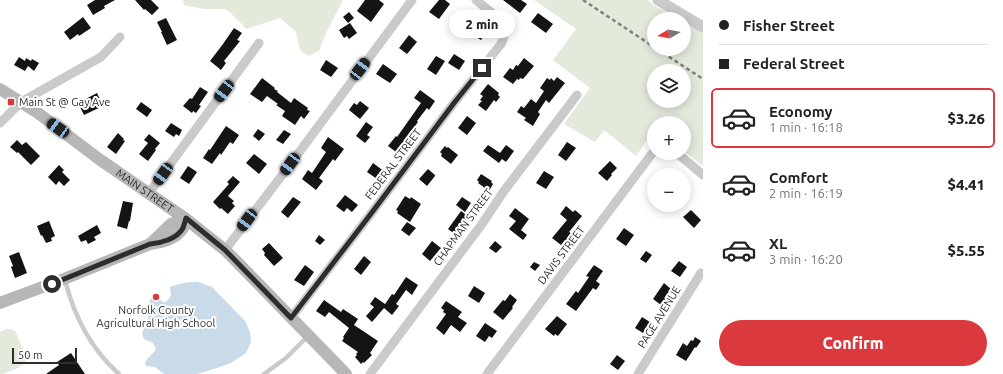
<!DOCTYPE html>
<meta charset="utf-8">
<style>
body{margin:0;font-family:Ubuntu,sans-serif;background:#f2f2f2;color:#222;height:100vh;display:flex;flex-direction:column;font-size:15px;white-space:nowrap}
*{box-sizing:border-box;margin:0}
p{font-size:13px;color:#767676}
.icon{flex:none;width:22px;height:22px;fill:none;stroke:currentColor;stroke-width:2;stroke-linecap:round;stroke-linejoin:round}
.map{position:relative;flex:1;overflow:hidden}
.panel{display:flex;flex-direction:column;background:#fff;width:300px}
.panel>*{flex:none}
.top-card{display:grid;align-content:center;height:88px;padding:0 16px;background:#fff}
.needle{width:26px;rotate:260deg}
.controls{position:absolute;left:647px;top:12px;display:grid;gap:8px}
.controls a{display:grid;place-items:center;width:44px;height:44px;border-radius:50%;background:#fff;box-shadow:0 2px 10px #0003;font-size:20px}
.scale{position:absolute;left:12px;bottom:10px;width:65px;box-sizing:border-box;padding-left:4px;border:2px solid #2d2d2d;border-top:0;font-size:11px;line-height:14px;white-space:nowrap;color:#2d2d2d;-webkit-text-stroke:3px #fff;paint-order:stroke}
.end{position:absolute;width:18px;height:18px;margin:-9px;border:5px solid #2d2d2d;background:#fff;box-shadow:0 0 0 2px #fff}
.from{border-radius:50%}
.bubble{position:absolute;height:28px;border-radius:14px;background:#fff;box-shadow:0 2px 10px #0003;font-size:13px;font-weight:800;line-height:28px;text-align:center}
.car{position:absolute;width:12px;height:24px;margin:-12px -6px;border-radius:5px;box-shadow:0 0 3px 1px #0007;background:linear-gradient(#222 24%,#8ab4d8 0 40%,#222 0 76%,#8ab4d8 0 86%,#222 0)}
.top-card b{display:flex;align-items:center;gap:14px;height:38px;font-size:15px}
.top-card b+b{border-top:1px solid #e0e0e0}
.top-card i{width:10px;height:10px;background:#222}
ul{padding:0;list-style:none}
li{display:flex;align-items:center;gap:12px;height:60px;margin:0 8px 6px;padding:0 8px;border:2px solid transparent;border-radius:6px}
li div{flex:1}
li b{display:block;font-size:15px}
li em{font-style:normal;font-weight:800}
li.selected{border-color:#da3a3e}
li>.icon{width:36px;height:36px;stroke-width:1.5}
.button{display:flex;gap:8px;margin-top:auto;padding:8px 16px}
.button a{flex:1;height:46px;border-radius:24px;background:#da3a3e;color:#fff;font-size:16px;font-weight:800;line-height:46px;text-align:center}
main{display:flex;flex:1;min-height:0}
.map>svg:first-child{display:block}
</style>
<main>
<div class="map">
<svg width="703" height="374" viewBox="0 0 703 374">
<rect width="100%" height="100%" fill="#fff"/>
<g fill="#e3eadc" fill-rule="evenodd">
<path d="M183,0H343L326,33L319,51L308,56L300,50L296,32L280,18L246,29L240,22L226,9H204L184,5Z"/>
<path d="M534,0H648L655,6L679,19H654V49H684V22L703,32V166L684,151V123H654V130L636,156L604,130L595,142L564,124L590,88L553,60L576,29ZM654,71H684V101H654Z"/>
<path d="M6,329H10L15,331L26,356C27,367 12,370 3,374H0V332Z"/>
</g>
<path fill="#c9dbe9" d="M198,282L212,287L245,321L250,332L251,342L246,353L231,363L214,369L197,374H164L155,367L146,366L145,363C148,356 153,355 156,349L153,343L144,339L142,334L148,318L150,300L153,296L155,295L163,302H166L171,296L170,287C179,283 189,282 198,282Z"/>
<g fill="#141414">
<path d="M95,0H115L104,6L105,8L93,15L87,5Z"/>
<path d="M135,0H151L159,8L152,15L145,9L144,10Z"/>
<path d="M365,0H379L384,4L371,22L357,11Z"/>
<path d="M439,0H445L450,4L439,19L429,12Z"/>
<path d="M503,0H521L527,4L520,13Z"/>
<path d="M349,12L354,18L348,23L343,17Z"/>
<path d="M538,13L553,24L546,33L531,22Z"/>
<path d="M83,17L91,28L79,36L78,34L70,40L64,32Z"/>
<path d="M166,18L177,40L167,45L161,32H162L157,22Z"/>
<path d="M467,18L480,27L479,28L486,32L481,40L461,28Z"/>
<path d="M350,23L357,33L349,39L347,36L344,38L339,30Z"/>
<path d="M234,28L242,33L237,40L240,41L224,61L226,63L221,70L210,61L223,44Z"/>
<path d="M409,35L417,42L407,54L399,48Z"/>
<path d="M454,54L465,61L459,70L448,63Z"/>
<path d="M436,56L445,61L436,75L427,69Z"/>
<path d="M19,57L25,61L26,58L31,61L32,59L39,63L34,71L28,66L25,71L14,65Z"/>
<path d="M524,58L534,66L523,79L520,78L519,80L517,79L513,84L503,77L510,68L513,70L516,65L518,66Z"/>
<path d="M326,60L338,68L331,77L320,70Z"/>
<path d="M383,64L397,74L390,83L376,74Z"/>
<path d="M557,77L565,83L549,103L546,100L538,112L540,114L533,126L524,120L526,118L517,112L521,106L524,108L531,99L536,103L544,91L540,88L547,78L550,80L551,78L554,81Z"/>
<path d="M262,78L275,88L274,89L278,91L277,92L291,103L294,98L308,108L307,110L310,111L304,119L301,116L295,125L282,116L285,111L276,105L278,104L267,96L262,102L250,94Z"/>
<path d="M488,84L499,93L498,95L500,97L496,102L494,100L486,111L478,105L482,101L480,100L483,96L480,94Z"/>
<path d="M200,87L208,92L199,105L201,106L196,113L193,111L192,113L183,106L190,98L192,99Z"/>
<path d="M420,90L435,101L429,110L427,108L417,121L418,122L396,152L388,146L396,136L397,137L421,103L414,98Z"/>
<path d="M97,93L103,106L84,115L78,103Z"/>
<path d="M360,101L369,108L360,119L349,110L354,103L357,105Z"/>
<path d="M141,102L152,110L147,117L136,109Z"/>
<path d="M467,116L476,123L467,135L458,128Z"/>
<path d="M366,122L373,127L367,135L370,137L365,143L356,136Z"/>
<path d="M171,123L182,130L179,136L176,134L174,137L165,131Z"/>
<path d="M226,126L239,135L233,144L230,142L221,155L220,153L212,164L203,158L209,149L210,150Z"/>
<path d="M258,129L265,134L259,141L253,136Z"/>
<path d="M284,130L291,134L283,144L276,140Z"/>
<path d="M118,133L124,139L123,140L125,141L116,154L107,147Z"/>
<path d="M149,134L160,143L155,149L156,150L148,161L139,154L148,143L144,140Z"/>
<path d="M328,137L344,149L335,161L333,159L319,178L323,181L316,190L302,179L308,170L312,173L326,152L321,148Z"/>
<path d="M17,140L22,145L26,142L40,156L31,165L18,152L17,153L10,147Z"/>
<path d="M567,142L576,148L566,161L558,155Z"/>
<path d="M488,145L500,153L506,145L514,151L506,162L502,159L499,163L483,151Z"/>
<path d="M445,146L447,148L448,147L458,155L451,164L441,156L442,154L440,152Z"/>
<path d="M254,154L267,164L259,174L246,163Z"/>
<path d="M610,161L617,168L611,174L612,175L607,181L598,173Z"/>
<path d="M373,163L385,172L380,179L378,178L377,179L367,172Z"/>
<path d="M59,165L64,170L62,172L70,180L64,186L59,181L56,185L48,177Z"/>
<path d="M188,166L197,172L189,184L180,178Z"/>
<path d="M428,169L435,175V176L427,186L419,179Z"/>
<path d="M544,171L554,177L546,189L536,183Z"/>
<path d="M481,174L492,181L491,182L493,184L489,191L478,183L479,182L477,180Z"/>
<path d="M233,176L240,182L228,196L234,201L232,203L235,206L228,214L221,208L220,209L213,202L229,184L227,182Z"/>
<path d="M345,195L358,205L352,212L347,208L344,212L336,206Z"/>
<path d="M405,196L410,199L411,197L421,204L410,222L397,213L398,211L396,210Z"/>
<path d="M293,197L301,202L288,218L281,212Z"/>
<path d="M462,197L471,203L465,212L456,205Z"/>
<path d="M123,201L133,203L130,221H129L127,229L117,226Z"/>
<path d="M566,206L573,212L575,210L582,216L569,232L572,234L566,241L565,240L561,245L552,238L567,220L560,214Z"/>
<path d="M515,208L529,219L521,230L527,235L523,240L509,229L516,221L509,216Z"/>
<path d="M691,210L701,220L694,228L683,217Z"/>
<path d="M461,211L469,217L464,225L466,226L462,232L460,230L456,235L448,229Z"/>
<path d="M49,221L55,236L51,238L52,241L46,243L42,235L41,236L37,226Z"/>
<path d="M407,222L416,228L409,236L401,230Z"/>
<path d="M97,225L101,233L94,237L96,240L88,244L86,240L81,242L78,236Z"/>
<path d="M624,228L634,235L626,246L616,239Z"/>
<path d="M319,235L325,240L320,245L315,241Z"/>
<path d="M432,241L441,248L430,261L422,254Z"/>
<path d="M495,241L502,247L496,253L489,248Z"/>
<path d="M269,243L283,258L274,266L264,255L265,253L262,249Z"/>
<path d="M646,251L652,255L646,263L640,259Z"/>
<path d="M19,252L27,273L15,278L11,267L13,266L9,256Z"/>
<path d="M364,256L371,262L361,275L354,269Z"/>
<path d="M679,261L687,267L680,277L671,271Z"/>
<path d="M534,262L540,265L535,271L530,267Z"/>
<path d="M305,265L314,272L304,286L294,280Z"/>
<path d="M594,265L603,271L596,281L600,284L596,290L593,288L576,311L566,304L576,291L578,293L589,277L586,276Z"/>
<path d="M406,277L418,285L412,295L406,290L396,304L399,306L392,315L384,308L372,322L366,316L374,307L370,304L375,297L385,304L392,294L394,295Z"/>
<path d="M664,283L671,289L668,293L669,294L661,305L653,299Z"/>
<path d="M474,286L485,293L479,303L468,296Z"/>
<path d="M510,294L517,300L512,307L513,308L503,320L493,312L503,300L505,301Z"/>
<path d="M324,300L341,312L343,309L358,319L354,325L378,341L370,353L372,355L364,363L363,362L361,364L355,357L357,355L356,354L358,352L342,341L344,338L343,337L349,328L329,312L325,317L316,311Z"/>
<path d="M446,301L462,312L458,317L467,323L460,332L451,325L444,335L436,328L446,314L443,312L444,310L441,308Z"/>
<path d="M557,316L567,324L558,336L555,334L554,336L545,329Z"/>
<path d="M642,317L650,322L643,333L635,328Z"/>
<path d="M485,323L497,331L492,338L489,336L485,342L476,336Z"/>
<path d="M695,337L701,341L696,348L695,347L686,361L676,355L683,343L687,346L691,340L693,341Z"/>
<path d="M71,353L85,374H46L59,365L57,362Z"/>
<path d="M617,355L625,361L618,370L610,364Z"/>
</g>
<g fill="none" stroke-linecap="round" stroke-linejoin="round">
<g stroke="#cacaca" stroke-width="4.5">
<path d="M65,280C74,316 91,349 119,374"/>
<path d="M264,374L286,358L308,336"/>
</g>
<g stroke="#cacaca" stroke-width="9">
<path d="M0,123L21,102L101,57L120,37"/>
<path d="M677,153L703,175"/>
<path d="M149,193L259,43"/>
<path d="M225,250L283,174L412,0"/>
<path d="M291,318L370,215L454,103L501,44C505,36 507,30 502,21L476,0"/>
<path d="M370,374L482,224L504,191L577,95"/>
<path d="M487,374L654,151"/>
<path d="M638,374L701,273"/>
</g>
<path stroke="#cacaca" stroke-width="11" d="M658,0L703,27"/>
<g stroke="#b7b7b7" stroke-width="12">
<path id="s1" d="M0,89L38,113L99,159L186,219L225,250L239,264L346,374"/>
<path d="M150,244L171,224L186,219"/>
<path d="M0,303L64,279L150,244C161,243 177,239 183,228C184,225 185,222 186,219"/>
</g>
<g stroke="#828282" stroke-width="2.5" stroke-dasharray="4 3" stroke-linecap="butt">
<path d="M583,0L654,47"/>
<path d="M657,49L703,79"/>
</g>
</g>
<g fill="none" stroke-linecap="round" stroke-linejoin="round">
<path stroke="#2d2d2d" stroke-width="5" d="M52,284L150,244C161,243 177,239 183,228C184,225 185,222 186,218L225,250L291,318L370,215L454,103L482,68"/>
</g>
<g fill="#da3a3e" stroke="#fff" stroke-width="1.5">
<rect x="7" y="98" width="8" height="8" rx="2"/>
<circle cx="156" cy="297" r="4"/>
</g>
<g text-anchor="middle" stroke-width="4" stroke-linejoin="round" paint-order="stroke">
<g font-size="11" fill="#2d2d2d" stroke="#fff" text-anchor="start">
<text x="19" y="106">Main St @ Gay Ave</text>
<text x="156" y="314" text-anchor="middle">Norfolk County<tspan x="156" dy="13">Agricultural High School</tspan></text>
</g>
<g font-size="11" fill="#2d2d2d" stroke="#fff">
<text transform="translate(393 164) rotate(-53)" y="4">FEDERAL STREET</text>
<text dy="4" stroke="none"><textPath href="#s1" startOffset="177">MAIN STREET</textPath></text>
<text transform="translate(463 227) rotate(-54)" y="4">CHAPMAN STREET</text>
<text transform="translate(561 255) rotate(-53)" y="4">DAVIS STREET</text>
<text transform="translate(659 317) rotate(-58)" y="4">PAGE AVENUE</text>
</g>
</g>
</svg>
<div class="controls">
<a><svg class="needle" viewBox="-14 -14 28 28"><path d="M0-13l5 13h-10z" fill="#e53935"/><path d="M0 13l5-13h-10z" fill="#767676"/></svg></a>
<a><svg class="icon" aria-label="layers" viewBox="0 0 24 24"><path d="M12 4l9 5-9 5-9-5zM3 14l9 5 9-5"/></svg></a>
<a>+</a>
<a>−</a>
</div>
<div class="scale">50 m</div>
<i class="end from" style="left:52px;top:284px"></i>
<i class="end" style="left:482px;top:68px"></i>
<div class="bubble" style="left:449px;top:10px;width:66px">2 min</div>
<i class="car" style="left:360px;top:69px;rotate:37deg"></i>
<i class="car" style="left:224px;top:91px;rotate:217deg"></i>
<i class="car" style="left:58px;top:128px;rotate:305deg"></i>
<i class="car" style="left:290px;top:164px;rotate:216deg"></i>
<i class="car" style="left:163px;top:174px;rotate:216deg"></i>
<i class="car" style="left:247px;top:220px;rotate:217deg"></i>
</div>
<section class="panel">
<div class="top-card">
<b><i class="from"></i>Fisher Street</b>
<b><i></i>Federal Street</b>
</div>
<ul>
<li class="selected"><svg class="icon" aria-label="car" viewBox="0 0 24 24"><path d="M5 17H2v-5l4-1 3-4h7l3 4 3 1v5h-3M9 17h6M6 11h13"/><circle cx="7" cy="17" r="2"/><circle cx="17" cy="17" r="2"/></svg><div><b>Economy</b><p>1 min · 16:18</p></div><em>$3.26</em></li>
<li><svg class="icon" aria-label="car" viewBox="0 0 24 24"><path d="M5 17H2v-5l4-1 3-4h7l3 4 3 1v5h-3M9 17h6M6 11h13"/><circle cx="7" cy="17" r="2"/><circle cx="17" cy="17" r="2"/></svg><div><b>Comfort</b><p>2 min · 16:19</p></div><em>$4.41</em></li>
<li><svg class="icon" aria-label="car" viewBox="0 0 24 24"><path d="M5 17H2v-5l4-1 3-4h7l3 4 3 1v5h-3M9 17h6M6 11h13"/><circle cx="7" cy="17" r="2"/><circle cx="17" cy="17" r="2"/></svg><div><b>XL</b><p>3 min · 16:20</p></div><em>$5.55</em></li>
</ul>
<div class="button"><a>Confirm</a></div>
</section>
</main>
